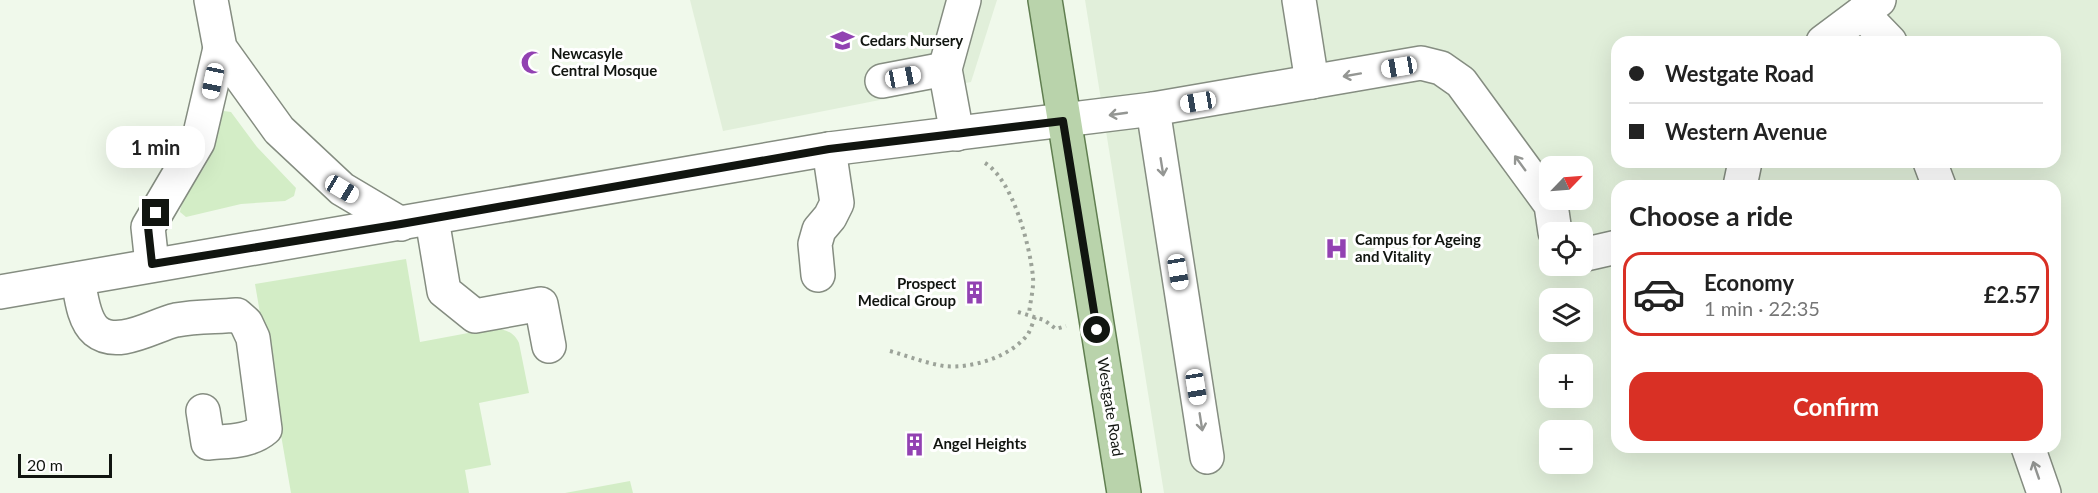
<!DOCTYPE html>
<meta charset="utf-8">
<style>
body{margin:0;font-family:Lato,sans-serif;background:#f6f6f6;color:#222;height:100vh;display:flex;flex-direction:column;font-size:22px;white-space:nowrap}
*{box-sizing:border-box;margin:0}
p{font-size:20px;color:#767676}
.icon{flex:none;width:33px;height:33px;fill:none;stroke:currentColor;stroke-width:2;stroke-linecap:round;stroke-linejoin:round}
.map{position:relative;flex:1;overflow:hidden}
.side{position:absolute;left:1611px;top:180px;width:450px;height:273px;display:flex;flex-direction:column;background:#fff;border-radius:18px;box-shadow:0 6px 24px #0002}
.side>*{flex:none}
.hud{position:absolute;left:1611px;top:36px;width:450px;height:132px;border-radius:18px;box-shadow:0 6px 24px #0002;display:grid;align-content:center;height:132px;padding:0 18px;background:#fff}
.needle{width:39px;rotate:65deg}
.buttons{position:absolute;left:1539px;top:156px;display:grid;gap:12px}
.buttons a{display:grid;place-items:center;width:54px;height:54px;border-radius:12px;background:#fff;box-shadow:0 6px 24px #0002;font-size:30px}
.scale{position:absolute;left:18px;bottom:15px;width:94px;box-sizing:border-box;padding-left:6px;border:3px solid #111510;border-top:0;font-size:16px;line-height:21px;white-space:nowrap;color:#111510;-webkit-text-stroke:4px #fff;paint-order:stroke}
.end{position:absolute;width:27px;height:27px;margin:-14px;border:8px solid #111510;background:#fff;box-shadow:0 0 0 3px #fff}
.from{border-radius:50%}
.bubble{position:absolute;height:42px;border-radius:18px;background:#fff;box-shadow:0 6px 24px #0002;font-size:20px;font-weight:700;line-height:42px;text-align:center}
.car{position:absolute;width:18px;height:36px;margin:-18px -9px;border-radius:8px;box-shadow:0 0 4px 2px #0007;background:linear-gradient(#fff 24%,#345 0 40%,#fff 0 76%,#345 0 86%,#fff 0)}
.hud b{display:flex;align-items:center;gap:21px;height:57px;font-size:22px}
.hud b+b{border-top:2px solid #e0e0e0}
.hud i{width:15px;height:15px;background:#222}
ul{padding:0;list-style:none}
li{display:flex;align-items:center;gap:18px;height:84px;margin:0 12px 9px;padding:0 6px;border:3px solid #e0e0e0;border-radius:18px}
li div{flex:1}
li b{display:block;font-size:22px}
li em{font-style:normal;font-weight:700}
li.current{border-color:#d93025}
li>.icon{width:54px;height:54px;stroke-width:1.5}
h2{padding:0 18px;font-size:27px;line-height:72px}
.primary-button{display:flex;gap:12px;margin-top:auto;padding:12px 18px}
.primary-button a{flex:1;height:69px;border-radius:18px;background:#d93025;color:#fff;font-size:24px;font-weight:700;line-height:69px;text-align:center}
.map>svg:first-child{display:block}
</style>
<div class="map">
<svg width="2098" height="493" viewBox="0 0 2098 493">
<rect width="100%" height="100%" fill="#f0f9eb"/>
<g fill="#e1efda" fill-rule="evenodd">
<path d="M690,0H997L971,82L723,131Z"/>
<path d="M1085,0H2098V493H1164ZM1617,42H2055V162H1617ZM1550,166H1582V200H1550ZM1617,186H2055V447H1617ZM1550,232H1582V266H1550ZM1550,298H1582V332H1550ZM1550,364H1582V398H1550ZM1550,430H1582V464H1550Z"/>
</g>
<g fill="#d3edc6">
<path d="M224,111L231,112L257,147L296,188L294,196L285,201L241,204L186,217L180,212C183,193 199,179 207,162C215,146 216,125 224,111Z"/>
<path d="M406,259L420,342L495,328C506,330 514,332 519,343L529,393L479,403L491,465L465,470L469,493H291L255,284Z"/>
<path d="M630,481L633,493H565Z"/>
</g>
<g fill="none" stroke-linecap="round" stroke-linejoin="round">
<defs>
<g id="minor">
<path d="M211,0L220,48L279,130L342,189L401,224"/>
<path d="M1299,0L1312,82"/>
<path d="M1862,13L1890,42"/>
<path d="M1823,42L1879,0"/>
<path d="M882,81L945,69"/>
<path d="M1153,109L1207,457"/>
<path d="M957,134L945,69L964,0"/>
<path d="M1930,162L1939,186"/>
<path d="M1740,186L1745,162"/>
<path d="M432,219L444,291L475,316L541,304L549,346"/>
<path d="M1582,255L1617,247"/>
<path d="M152,264L148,227L198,142L220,48"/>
<path d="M818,275L815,244L819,230L830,217L837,203L829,149"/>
<path d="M78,279C81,295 83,320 96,331C118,349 154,325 176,320C196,316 217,317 237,315L246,323L253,338L265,429C250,442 227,441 208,443L203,411"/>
<path d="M0,292L829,149L1153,109L1421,63L1441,68L1461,82L1551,205L1555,232"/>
<path d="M2028,447L2044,493"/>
</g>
<path id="major" d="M1045,0L1124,493"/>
</defs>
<use href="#minor" stroke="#858d81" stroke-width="36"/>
<use href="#major" stroke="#607e50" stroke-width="36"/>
<g stroke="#9ca399" stroke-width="4" stroke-dasharray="3 4.5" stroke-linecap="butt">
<path d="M985,163C1013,180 1030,246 1033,277C1034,289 1030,302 1029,314"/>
<path d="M1018,312L1044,320L1056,329L1066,326"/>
<path d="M890,351C908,356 925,363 944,366C971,369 1011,357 1028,334C1031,329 1033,322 1035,317"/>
</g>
<use href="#minor" stroke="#fff" stroke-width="33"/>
<use href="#major" stroke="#b9d3ab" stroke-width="33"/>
</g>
<defs><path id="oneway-shaft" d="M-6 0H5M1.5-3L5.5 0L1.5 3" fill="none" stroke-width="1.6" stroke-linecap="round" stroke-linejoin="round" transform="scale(1.5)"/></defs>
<g stroke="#949693">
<use href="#oneway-shaft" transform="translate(1352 75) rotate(170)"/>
<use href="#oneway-shaft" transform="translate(1118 114) rotate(172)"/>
<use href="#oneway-shaft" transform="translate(1520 163) rotate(-126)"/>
<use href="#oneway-shaft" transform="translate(1162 167) rotate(81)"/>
<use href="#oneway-shaft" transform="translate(1201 422) rotate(81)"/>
<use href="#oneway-shaft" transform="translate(2036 470) rotate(-109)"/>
</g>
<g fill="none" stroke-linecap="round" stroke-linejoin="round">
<path stroke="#111510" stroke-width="8" d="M156,213L148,227L152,264L401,224L829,149L1063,121L1097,330"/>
</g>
<defs>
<symbol id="school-bare" viewBox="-9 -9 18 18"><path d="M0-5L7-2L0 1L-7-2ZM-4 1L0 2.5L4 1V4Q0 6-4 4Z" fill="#9242b2" stroke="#fff" stroke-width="2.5" paint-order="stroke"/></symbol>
<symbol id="mosque-bare" viewBox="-9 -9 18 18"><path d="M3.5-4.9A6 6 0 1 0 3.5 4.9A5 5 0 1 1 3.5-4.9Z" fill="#9242b2" stroke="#fff" stroke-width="2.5" paint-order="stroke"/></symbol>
<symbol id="hospital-bare" viewBox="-9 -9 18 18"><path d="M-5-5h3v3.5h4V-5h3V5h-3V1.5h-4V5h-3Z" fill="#9242b2" stroke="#fff" stroke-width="2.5" paint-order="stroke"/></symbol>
<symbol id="building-bare" viewBox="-9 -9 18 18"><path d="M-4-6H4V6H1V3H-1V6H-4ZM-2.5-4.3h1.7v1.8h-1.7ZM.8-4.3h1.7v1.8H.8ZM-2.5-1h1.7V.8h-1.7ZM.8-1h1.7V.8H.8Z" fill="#9242b2" stroke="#fff" stroke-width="2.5" paint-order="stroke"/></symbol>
</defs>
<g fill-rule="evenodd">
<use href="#school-bare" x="826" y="24" width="33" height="33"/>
<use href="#mosque-bare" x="516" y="46" width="33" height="33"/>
<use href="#hospital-bare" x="1320" y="232" width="33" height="33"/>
<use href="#building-bare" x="958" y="276" width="33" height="33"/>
<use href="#building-bare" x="898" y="428" width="33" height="33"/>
</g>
<g text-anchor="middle" stroke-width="6" stroke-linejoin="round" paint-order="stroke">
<g font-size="15" font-weight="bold" fill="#111510" stroke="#fff" text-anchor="start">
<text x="860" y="46">Cedars Nursery</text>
<text x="551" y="59">Newcasyle<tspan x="551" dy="17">Central Mosque</tspan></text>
<text x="1355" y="245">Campus for Ageing<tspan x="1355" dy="17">and Vitality</tspan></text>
<text x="956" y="289" text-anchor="end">Prospect<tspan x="956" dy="17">Medical Group</tspan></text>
<text x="933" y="449">Angel Heights</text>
</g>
<g font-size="15" fill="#111510" stroke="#fff">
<text transform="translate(1110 407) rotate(81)" y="5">Westgate Road</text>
</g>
</g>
</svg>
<div class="buttons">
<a><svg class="needle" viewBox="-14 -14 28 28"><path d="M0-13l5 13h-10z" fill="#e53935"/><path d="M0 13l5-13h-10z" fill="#767676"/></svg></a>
<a><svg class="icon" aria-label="locate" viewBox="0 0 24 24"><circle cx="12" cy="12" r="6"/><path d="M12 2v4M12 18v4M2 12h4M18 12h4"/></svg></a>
<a><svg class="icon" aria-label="layers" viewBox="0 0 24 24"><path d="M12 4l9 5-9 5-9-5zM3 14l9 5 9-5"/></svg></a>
<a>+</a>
<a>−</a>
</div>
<div class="scale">20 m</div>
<i class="end from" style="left:1097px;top:330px"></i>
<i class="end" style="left:156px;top:213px"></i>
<div class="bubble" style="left:106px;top:126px;width:99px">1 min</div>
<i class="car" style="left:1399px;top:67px;rotate:260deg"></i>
<i class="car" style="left:903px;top:77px;rotate:79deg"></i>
<i class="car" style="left:213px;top:81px;rotate:192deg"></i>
<i class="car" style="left:1198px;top:102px;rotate:260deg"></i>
<i class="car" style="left:342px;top:189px;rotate:121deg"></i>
<i class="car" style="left:1178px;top:272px;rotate:171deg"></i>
<i class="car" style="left:1196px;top:387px;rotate:171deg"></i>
<div class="hud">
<b><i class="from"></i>Westgate Road</b>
<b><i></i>Western Avenue</b>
</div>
<section class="side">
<h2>Choose a ride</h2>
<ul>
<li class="current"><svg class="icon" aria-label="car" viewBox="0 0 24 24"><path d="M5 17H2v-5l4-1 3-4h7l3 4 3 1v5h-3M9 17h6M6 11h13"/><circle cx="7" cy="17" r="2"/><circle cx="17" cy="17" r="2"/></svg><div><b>Economy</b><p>1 min · 22:35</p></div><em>£2.57</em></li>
</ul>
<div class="primary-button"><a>Confirm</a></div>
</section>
</div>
